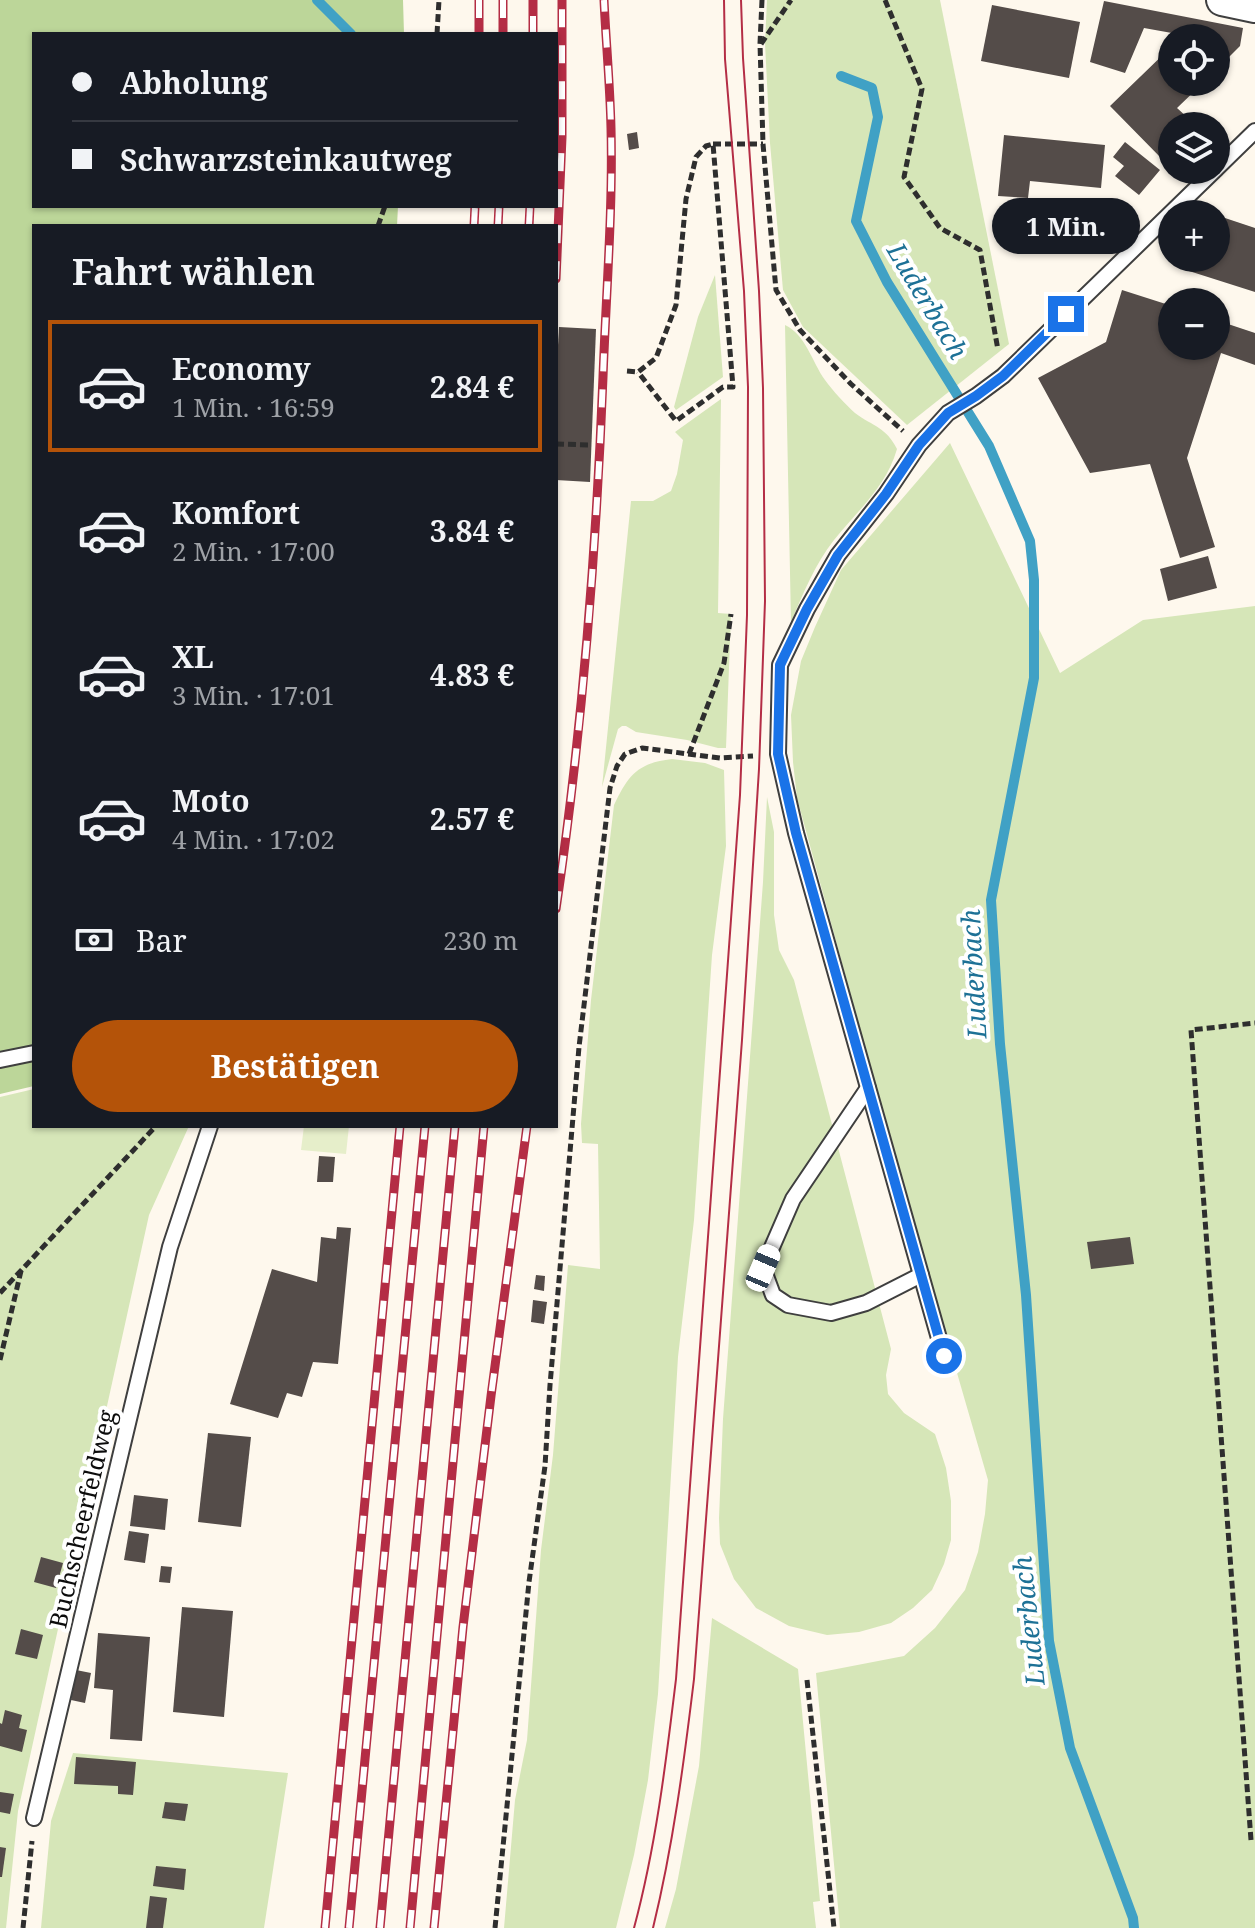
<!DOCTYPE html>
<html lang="de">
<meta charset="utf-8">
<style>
body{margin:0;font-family:"Noto Serif",serif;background:#242831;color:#f1f3f6;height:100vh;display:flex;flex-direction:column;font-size:30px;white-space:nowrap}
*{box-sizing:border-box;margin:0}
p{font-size:26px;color:#9ea1a6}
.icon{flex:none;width:44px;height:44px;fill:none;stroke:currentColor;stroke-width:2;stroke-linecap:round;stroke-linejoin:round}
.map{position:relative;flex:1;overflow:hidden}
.panel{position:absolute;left:32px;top:224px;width:526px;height:904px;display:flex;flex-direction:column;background:#171b24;border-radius:0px;box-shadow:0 2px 6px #0004}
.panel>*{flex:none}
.hud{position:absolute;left:32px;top:32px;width:526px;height:176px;border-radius:0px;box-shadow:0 2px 6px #0004;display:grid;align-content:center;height:176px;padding:0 40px;background:#171b24}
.fabs{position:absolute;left:1158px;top:24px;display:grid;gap:16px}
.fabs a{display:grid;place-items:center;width:72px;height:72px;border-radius:50%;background:#171b24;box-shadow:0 2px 6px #0004;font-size:40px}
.end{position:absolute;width:36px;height:36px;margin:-18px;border:10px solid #1a73e8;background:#fff;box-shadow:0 0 0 4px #fff}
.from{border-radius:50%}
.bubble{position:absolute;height:56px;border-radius:28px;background:#171b24;box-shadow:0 2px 6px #0004;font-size:26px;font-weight:700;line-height:56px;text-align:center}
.car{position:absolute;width:24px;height:48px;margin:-24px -12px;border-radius:10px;box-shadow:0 0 6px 2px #0007;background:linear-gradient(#fff 24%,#345 0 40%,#fff 0 76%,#345 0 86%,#fff 0)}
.hud b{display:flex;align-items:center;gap:28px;height:76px;font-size:30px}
.hud b+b{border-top:2px solid #363941}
.hud i{width:20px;height:20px;background:#f1f3f6}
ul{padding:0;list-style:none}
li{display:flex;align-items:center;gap:24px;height:132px;margin:0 16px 12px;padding:0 24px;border:4px solid transparent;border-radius:0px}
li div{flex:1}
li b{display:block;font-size:30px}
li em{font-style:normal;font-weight:700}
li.on{border-color:#b45309}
li>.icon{width:72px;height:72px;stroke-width:1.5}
h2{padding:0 40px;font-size:36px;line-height:96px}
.pay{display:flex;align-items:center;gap:20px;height:88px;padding:0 40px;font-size:30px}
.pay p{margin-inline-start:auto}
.action{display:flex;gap:16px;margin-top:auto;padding:16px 40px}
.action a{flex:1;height:92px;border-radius:48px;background:#b45309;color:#fff;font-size:32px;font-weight:700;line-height:92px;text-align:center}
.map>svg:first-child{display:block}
</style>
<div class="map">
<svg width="1255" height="1928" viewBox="0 0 1255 1928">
<rect width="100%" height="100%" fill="#fef8ed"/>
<g fill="#d6e6b8">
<path d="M767,0H940L1009,344L907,425L803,327L783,290L770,143L765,43Z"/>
<path d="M715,275L723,377L676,410L674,407L698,317Z"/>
<path d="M785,325C806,335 812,362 825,380C833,391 845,404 855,413C874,427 886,427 897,449C886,487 858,510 834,540C815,564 803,594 791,622Z"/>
<path d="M721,399L718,613L731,614L726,748H718L687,740L636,732L626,726H622L618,729L602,787L631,501H653L671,491L677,474L683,440L675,432Z"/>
<path d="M950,443L1060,673L1143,620L1255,606V1928H840L816,1673L904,1656L935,1628L965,1590L978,1552L985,1514L988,1480L900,1176L797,798L793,762L791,715L801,661L815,627L841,570Z"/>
<path d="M672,759L705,763L724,770L726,846L712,955L694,1220L678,1357L658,1694L648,1780L634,1855L616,1928H504L515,1800L527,1740L541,1550L553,1455L568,1265L600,1269L598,1144L582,1143L581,1124L591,1000L614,805C628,776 637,763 672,759Z"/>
<path d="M767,797L774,832V915L779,950L794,980L891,1349L886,1375L888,1394L904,1413L935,1434L946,1468L951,1501V1540L944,1564L932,1590L913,1608L891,1623L859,1632L827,1635L789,1626L756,1608L734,1579L720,1544L719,1518L723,1419L763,882Z"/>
<path d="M34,1089V1126H189L149,1215L18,1811L6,1928H0V1097Z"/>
<path d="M712,1618L798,1669L820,1901L813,1902L816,1928H665L676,1889L699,1766Z"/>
<path d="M73,1753L288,1773L264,1928H41L51,1821Z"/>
</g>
<path fill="#bcd699" d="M0,0H403L404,34H34V206H398L397,226H34V1086L0,1094Z"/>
<path fill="#e6eeca" d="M304,1126H349L346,1154L301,1150Z"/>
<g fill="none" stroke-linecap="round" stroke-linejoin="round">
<g stroke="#40a1c5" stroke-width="10">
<path d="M317,0L351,34"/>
<path d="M841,76L872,88L878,117L856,221L887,282L989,446L1030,541L1034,580V678L991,900L1000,1044L1026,1295L1049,1641L1070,1748L1133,1918L1134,1928"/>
</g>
</g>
<g fill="#544c49">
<path d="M1104,1L1243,28L1240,46L1216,70V38H1180L1183,35L1144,28L1125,73L1090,62Z"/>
<path d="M992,5L1080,22L1069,78L981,61Z"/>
<path d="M1172,46V82H1204L1177,108L1188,118L1180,126H1172V151L1163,160L1110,106Z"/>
<path d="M637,132L639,148L629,150L627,134Z"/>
<path d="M1004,135L1105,145L1101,188L1030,181L1028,198L998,196Z"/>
<path d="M1125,142L1160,170L1139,195L1115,176L1124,166L1113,157Z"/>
<path d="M1216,215L1255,228V292L1189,271L1193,258H1216Z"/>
<path d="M1122,290L1172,306V346H1216V320L1255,333V365L1221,353L1187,458L1215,547L1180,558L1150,464L1090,473L1038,378L1106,342Z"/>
<path d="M559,327L596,329L590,482L556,480V381Z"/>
<path d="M1208,556L1217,588L1168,601L1160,569Z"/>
<path d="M319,1156L335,1157L333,1182H317Z"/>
<path d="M337,1227L351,1228L338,1364L313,1362L302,1397L287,1393L278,1418L230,1404L272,1269L317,1282L321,1237L336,1239Z"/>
<path d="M1130,1237L1134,1264L1091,1269L1087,1242Z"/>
<path d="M536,1275L545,1276L544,1291L534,1289Z"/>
<path d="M533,1300L547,1302L544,1324L531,1322Z"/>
<path d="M208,1433L251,1437L241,1527L198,1522Z"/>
<path d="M134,1495L168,1499L165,1530L130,1526Z"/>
<path d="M129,1531L149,1534L145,1563L124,1560Z"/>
<path d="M41,1557L63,1563L56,1588L34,1582Z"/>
<path d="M161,1566L172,1567L170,1583L159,1582Z"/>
<path d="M182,1607L233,1611L224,1717L173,1712Z"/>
<path d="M21,1629L43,1635L37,1659L15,1654Z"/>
<path d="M98,1633L150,1637L142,1741L110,1739L113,1690L94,1688Z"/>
<path d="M76,1670L91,1673L85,1703L71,1700Z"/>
<path d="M5,1710L22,1715L19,1728L27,1730L22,1752L0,1746V1723L2,1724Z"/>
<path d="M76,1757L136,1762L133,1795L118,1794V1786L74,1784Z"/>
<path d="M0,1792L14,1794L10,1814L0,1812Z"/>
<path d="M165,1802L188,1804L185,1821L162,1818Z"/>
<path d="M0,1847L6,1848L2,1877H0Z"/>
<path d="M156,1866L186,1869L184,1890L153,1886Z"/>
<path d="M150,1896L167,1898L163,1928H146Z"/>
</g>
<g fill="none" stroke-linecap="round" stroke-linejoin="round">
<defs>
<g id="service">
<path d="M1216,169L1255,131"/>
<path d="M0,1060L34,1053"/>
<path d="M868,1088L793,1199L763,1268L773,1295L788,1305L831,1313L866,1303L921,1275"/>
<path d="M944,1356L796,833L778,754L780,665L807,609L838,555L886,494L919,445L948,413L976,396L1003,376L1215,170"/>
<path d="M34,1818L170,1247L210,1126"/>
</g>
<path id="minor" d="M1222,0L1255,7"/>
</defs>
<use href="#service" stroke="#3f3f3f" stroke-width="18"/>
<use href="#minor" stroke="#3f3f3f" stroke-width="34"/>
<g stroke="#2e2e2e" stroke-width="5" stroke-dasharray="8 4" stroke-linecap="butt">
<path d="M762,0L760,44L763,144L776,290L800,330L851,384L903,431"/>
<path d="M885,0L922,89L904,177L940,228L980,250L998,350"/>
<path d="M437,34L439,0"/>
<path d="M761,44L791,0"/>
<path d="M713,144H763"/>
<path d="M378,226L385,206"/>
<path d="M627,371L638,372L656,358L676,305L686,199L696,157L706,146L713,144L733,387H723L676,421L638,372"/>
<path d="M556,444L592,445"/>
<path d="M689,754L724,663L731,614"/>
<path d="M0,1293L156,1126"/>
<path d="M0,1360L21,1271"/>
<path d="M807,1680L834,1928"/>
<path d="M1251,1840L1191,1030L1255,1023"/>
<path d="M23,1928L32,1841"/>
<path d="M495,1928L529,1582L545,1466L550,1385L579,1047L610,788L617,766L625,754L642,748L720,758L753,756"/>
</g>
<use href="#service" stroke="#fff" stroke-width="14"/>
<use href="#minor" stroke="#fff" stroke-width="30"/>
<g stroke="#b42d45" stroke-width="2">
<path d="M634,1928C656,1846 666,1762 676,1679L740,795L747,615L748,387L744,291L725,59L724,0"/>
<path d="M653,1928C673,1846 684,1762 694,1679L742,1040L759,769L765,601L763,388L759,291L743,58L741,0"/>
</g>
<defs>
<g id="rail">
<path d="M479,0V34"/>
<path d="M503,0V34"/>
<path d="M533,34V0"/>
<path d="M474,226L475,206"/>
<path d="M498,226L499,206"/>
<path d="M529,226L530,206"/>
<path d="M556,279L562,137V0"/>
<path d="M556,909C582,733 596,555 603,377C606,294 613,210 611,128C610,85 606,42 604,0"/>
<path d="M325,1928L400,1126"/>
<path d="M349,1928L425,1126"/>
<path d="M380,1928L455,1126"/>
<path d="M410,1928L484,1126"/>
<path d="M434,1928L463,1627L491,1396L527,1126"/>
</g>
</defs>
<use href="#rail" stroke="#b42d45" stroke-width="9"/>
<use href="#rail" stroke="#fff" stroke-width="6" stroke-dasharray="18" stroke-linecap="butt"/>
</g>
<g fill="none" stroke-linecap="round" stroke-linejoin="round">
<path stroke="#1a73e8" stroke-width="10" d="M944,1356L796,833L778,754L780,665L807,609L838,555L886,494L919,445L948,413L976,396L1003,376L1066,314"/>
</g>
<g text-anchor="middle" stroke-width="8" stroke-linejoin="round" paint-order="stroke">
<g font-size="24" fill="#0c0c0c" stroke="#fff">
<text transform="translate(83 1519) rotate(-77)" y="8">Buchscheerfeldweg</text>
</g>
<g font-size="26" font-style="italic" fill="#1d7196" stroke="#fff">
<text transform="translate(927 301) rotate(59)" y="9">Luderbach</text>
<text transform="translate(974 974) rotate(-93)" y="9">Luderbach</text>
<text transform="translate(1029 1621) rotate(-96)" y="9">Luderbach</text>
</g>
</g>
</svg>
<div class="fabs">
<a><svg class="icon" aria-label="locate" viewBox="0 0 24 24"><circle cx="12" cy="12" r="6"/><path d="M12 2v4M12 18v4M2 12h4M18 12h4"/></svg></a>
<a><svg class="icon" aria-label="layers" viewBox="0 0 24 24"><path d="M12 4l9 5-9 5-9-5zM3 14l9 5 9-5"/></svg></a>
<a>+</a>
<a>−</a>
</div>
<i class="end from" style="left:944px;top:1356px"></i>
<i class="end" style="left:1066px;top:314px"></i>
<div class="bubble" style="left:992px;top:198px;width:148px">1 Min.</div>
<i class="car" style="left:763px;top:1268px;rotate:23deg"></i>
<div class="hud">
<b><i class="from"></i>Abholung</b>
<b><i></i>Schwarzsteinkautweg</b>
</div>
<section class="panel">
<h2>Fahrt wählen</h2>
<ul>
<li class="on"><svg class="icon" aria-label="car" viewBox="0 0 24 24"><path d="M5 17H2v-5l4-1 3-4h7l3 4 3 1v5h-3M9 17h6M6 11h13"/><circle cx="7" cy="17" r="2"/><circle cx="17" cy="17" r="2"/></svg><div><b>Economy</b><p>1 Min. · 16:59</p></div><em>2.84 €</em></li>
<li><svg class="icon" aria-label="car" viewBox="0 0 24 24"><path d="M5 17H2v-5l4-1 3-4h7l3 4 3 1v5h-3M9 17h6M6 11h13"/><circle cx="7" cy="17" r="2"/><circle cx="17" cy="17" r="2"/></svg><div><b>Komfort</b><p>2 Min. · 17:00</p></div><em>3.84 €</em></li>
<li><svg class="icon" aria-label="car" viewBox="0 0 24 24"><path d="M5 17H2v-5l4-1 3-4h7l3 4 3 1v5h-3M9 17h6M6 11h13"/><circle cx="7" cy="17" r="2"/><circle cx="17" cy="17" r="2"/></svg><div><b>XL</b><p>3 Min. · 17:01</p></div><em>4.83 €</em></li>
<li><svg class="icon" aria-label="car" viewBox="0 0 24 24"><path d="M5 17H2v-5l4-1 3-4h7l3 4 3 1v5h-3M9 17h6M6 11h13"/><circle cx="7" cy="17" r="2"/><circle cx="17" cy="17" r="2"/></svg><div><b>Moto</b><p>4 Min. · 17:02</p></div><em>2.57 €</em></li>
</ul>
<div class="pay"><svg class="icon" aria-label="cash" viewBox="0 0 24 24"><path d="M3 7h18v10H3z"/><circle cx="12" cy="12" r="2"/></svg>Bar<p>230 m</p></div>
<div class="action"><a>Bestätigen</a></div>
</section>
</div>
